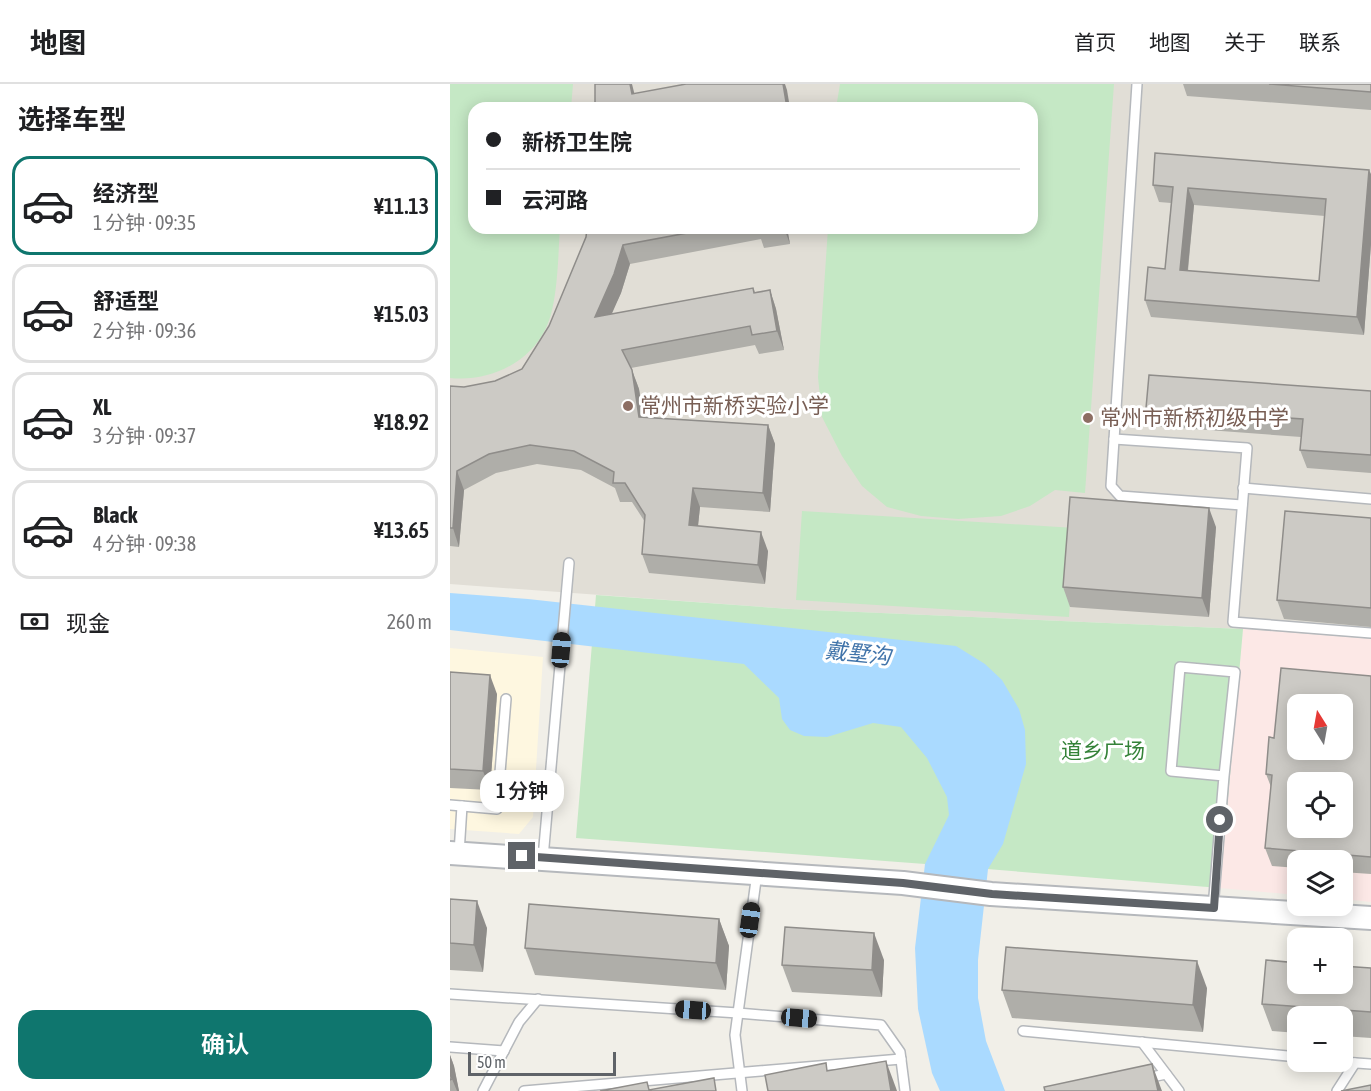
<!DOCTYPE html>
<html lang="zh">
<meta charset="utf-8">
<style>
body{margin:0;font-family:"Asap Condensed","Noto Sans SC",sans-serif;background:#f2f2f2;color:#202124;height:100vh;display:flex;flex-direction:column;font-size:22px;white-space:nowrap}
*{box-sizing:border-box;margin:0}
p{font-size:20px;color:#757577}
.icon{flex:none;width:33px;height:33px;fill:none;stroke:currentColor;stroke-width:2;stroke-linecap:round;stroke-linejoin:round}
.map{position:relative;flex:1;overflow:hidden}
.details{display:flex;flex-direction:column;background:#fff;width:450px}
.details>*{flex:none}
.top-card{position:absolute;left:18px;top:18px;width:570px;height:132px;border-radius:18px;box-shadow:0 3px 15px #0003;display:grid;align-content:center;height:132px;padding:0 18px;background:#fff}
.needle{width:39px;rotate:349deg}
.controls{position:absolute;left:837px;top:610px;display:grid;gap:12px}
.controls a{display:grid;place-items:center;width:66px;height:66px;border-radius:12px;background:#fff;box-shadow:0 3px 15px #0003;font-size:30px}
.scale{position:absolute;left:18px;bottom:15px;width:148px;box-sizing:border-box;padding-left:6px;border:3px solid #5f6368;border-top:0;font-size:16px;line-height:21px;white-space:nowrap;color:#5f6368;-webkit-text-stroke:4px #fff;paint-order:stroke}
.end{position:absolute;width:27px;height:27px;margin:-14px;border:8px solid #5f6368;background:#fff;box-shadow:0 0 0 3px #fff}
.from{border-radius:50%}
.bubble{position:absolute;height:42px;border-radius:18px;background:#fff;box-shadow:0 3px 15px #0003;font-size:20px;font-weight:600;line-height:42px;text-align:center}
.car{position:absolute;width:18px;height:36px;margin:-18px -9px;border-radius:8px;box-shadow:0 0 4px 2px #0007;background:linear-gradient(#222 24%,#8ab4d8 0 40%,#222 0 76%,#8ab4d8 0 86%,#222 0)}
.top-card b{display:flex;align-items:center;gap:21px;height:57px;font-size:22px}
.top-card b+b{border-top:2px solid #e0e0e0}
.top-card i{width:15px;height:15px;background:#202124}
ul{padding:0;list-style:none}
li{display:flex;align-items:center;gap:18px;height:99px;margin:0 12px 9px;padding:0 6px;border:3px solid #e0e0e0;border-radius:18px}
li div{flex:1}
li b{display:block;font-size:22px}
li em{font-style:normal;font-weight:600}
li.selected{border-color:#0f766e}
li>.icon{width:54px;height:54px;stroke-width:1.5}
h2{padding:0 18px;font-size:27px;line-height:72px}
.pay{display:flex;align-items:center;gap:15px;height:66px;padding:0 18px;font-size:22px}
.pay p{margin-inline-start:auto}
.action{display:flex;gap:12px;margin-top:auto;padding:12px 18px}
.action a{flex:1;height:69px;border-radius:18px;background:#0f766e;color:#fff;font-size:24px;font-weight:600;line-height:69px;text-align:center}
header{display:flex;align-items:center;gap:36px;box-sizing:border-box;height:84px;padding:0 30px;background:#fff;border-bottom:2px solid #e0e0e0}
header strong{font-size:28px}
nav{display:flex;gap:33px;margin-inline-start:auto;font-size:21px}
main{display:flex;flex:1;min-height:0}
.map>svg:first-child{display:block}
</style>
<header>
<strong>地图</strong>
<nav><a>首页</a><a>地图</a><a>关于</a><a>联系</a></nav>
</header>
<main>
<section class="details">
<h2>选择车型</h2>
<ul>
<li class="selected"><svg class="icon" aria-label="car" viewBox="0 0 24 24"><path d="M5 17H2v-5l4-1 3-4h7l3 4 3 1v5h-3M9 17h6M6 11h13"/><circle cx="7" cy="17" r="2"/><circle cx="17" cy="17" r="2"/></svg><div><b>经济型</b><p>1 分钟 · 09:35</p></div><em>¥11.13</em></li>
<li><svg class="icon" aria-label="car" viewBox="0 0 24 24"><path d="M5 17H2v-5l4-1 3-4h7l3 4 3 1v5h-3M9 17h6M6 11h13"/><circle cx="7" cy="17" r="2"/><circle cx="17" cy="17" r="2"/></svg><div><b>舒适型</b><p>2 分钟 · 09:36</p></div><em>¥15.03</em></li>
<li><svg class="icon" aria-label="car" viewBox="0 0 24 24"><path d="M5 17H2v-5l4-1 3-4h7l3 4 3 1v5h-3M9 17h6M6 11h13"/><circle cx="7" cy="17" r="2"/><circle cx="17" cy="17" r="2"/></svg><div><b>XL</b><p>3 分钟 · 09:37</p></div><em>¥18.92</em></li>
<li><svg class="icon" aria-label="car" viewBox="0 0 24 24"><path d="M5 17H2v-5l4-1 3-4h7l3 4 3 1v5h-3M9 17h6M6 11h13"/><circle cx="7" cy="17" r="2"/><circle cx="17" cy="17" r="2"/></svg><div><b>Black</b><p>4 分钟 · 09:38</p></div><em>¥13.65</em></li>
</ul>
<div class="pay"><svg class="icon" aria-label="cash" viewBox="0 0 24 24"><path d="M3 7h18v10H3z"/><circle cx="12" cy="12" r="2"/></svg>现金<p>260 m</p></div>
<div class="action"><a>确认</a></div>
</section>
<div class="map">
<svg width="921" height="1007" viewBox="0 0 921 1007">
<rect width="100%" height="100%" fill="#f1efe8"/>
<path fill="#fef7e0" d="M0,564L93,573L83,733L69,750L0,745Z"/>
<path fill="#e1ded6" fill-rule="evenodd" d="M0,0H921V555L793,545L340,525L0,500ZM24,24H582V144H24Z"/>
<path fill="#fce8e6" fill-rule="evenodd" d="M793,545L921,555V818L893,815L892,777H848L847,811L770,804ZM848,621H892V666H848ZM848,699H892V744H848Z"/>
<g fill="#c5e8c5">
<path d="M0,0H123L121,24H24V144H110C108,171 108,220 96,244C79,280 38,298 0,294Z"/>
<path d="M390,0H664L635,409L605,406L580,422L551,432L508,435L471,432L437,423L412,402L392,372L372,333L368,293L378,144H582V24H386Z"/>
<path d="M352,427L625,444L619,533L346,516Z"/>
<path d="M146,511L340,525L793,545L770,804L475,780L126,754Z"/>
</g>
<path fill="#aadaff" d="M0,509L78,515L506,562L535,580L552,596L569,625L575,646L576,680L553,760L538,785L528,876V914L536,957L555,1007H490L482,989L468,925L465,864L475,780L499,731L497,713L477,674L451,643L423,639L377,653L354,652L340,646L332,635L329,614L294,580L0,546Z"/>
<g fill="none" stroke-linecap="round" stroke-linejoin="round">
<defs>
<g id="service">
<path d="M687,0L661,402L670,412L792,421"/>
<path d="M664,355L797,364L783,538L921,549"/>
<path d="M793,404L921,415"/>
<path d="M0,721L47,725L56,615"/>
<path d="M9,769L12,722"/>
<path d="M93,774L119,479"/>
<path d="M763,824L774,692L785,588L730,583L721,687L774,692"/>
<path d="M0,910L288,929L431,941L450,968L455,1007"/>
<path d="M573,947L848,973"/>
<path d="M692,958L729,1007"/>
<path d="M0,963L54,967"/>
<path d="M892,978L921,980"/>
<path d="M697,994L716,990"/>
<path d="M33,1007L69,938L88,915"/>
<path d="M74,1007L451,975"/>
<path d="M292,1007L285,951L307,789"/>
<path d="M887,1007L905,979"/>
</g>
<path id="tertiary" d="M0,769L453,799L541,810L921,834"/>
</defs>
<use href="#service" stroke="#b5b8bc" stroke-width="12"/>
<use href="#tertiary" stroke="#b5b8bc" stroke-width="26"/>
<use href="#service" stroke="#fff" stroke-width="9"/>
<use href="#tertiary" stroke="#fff" stroke-width="22"/>
</g>
<g fill="#afaea9" fill-rule="evenodd">
<path d="M733,0H921V26L737,12Z"/>
<path d="M921,90V160L914,251L701,233L695,216L715,185L721,119L709,118L703,101ZM744,121L875,132L869,197L738,187Z"/>
<path d="M137,144H337L340,160L314,164L311,155L180,180L171,209L161,230L303,204L305,208L320,206L326,225L334,266L309,270L305,261L181,284L189,305L193,333L318,341L325,360L320,428L250,423L248,442L318,467L315,500L199,489L192,470L195,438L182,418H170L165,404L131,386L87,380L46,389L14,406L9,463L0,462V302L14,303L45,297L72,285L99,242L136,153Z"/>
<path d="M921,307V389L857,384L850,366L851,353L703,342L696,324Z"/>
<path d="M921,434V543L834,535L827,516Z"/>
<path d="M766,443L759,533L620,523L613,503Z"/>
<path d="M0,588L47,610L40,706L0,704Z"/>
<path d="M921,592V790L892,788V777H848V784L822,782L815,764L821,703L816,690L824,654Z"/>
<path d="M0,815L37,844L33,888L0,886Z"/>
<path d="M269,835L279,862L276,906L85,891L75,864Z"/>
<path d="M434,876L432,913L342,908L332,881Z"/>
<path d="M921,884V954L892,952V933H848V949L822,947L812,920Z"/>
<path d="M757,904L753,948L562,934L552,906Z"/>
<path d="M0,971L4,982L9,1007H0Z"/>
</g>
<g fill="#8f8d8a">
<path d="M180,0H182L188,24L182,10Z"/>
<path d="M333,0H335L337,6L340,24H337Z"/>
<path d="M919,86L921,90V160L914,251L907,233Z"/>
<path d="M738,104L744,121L736,203L730,186Z"/>
<path d="M334,144H337L340,160Z"/>
<path d="M173,161L180,180L171,209L152,252L145,233Z"/>
<path d="M320,206L326,225L334,266L327,247Z"/>
<path d="M182,286L189,305L196,352L189,333Z"/>
<path d="M318,341L325,360L320,428L313,409Z"/>
<path d="M7,387L14,406L9,463L3,444Z"/>
<path d="M243,404L250,423L246,460L239,441Z"/>
<path d="M759,424L766,443L759,533L752,514Z"/>
<path d="M311,448L318,467L315,500L308,481Z"/>
<path d="M40,591L47,610L40,706L33,687Z"/>
<path d="M27,817L37,844L33,888L24,861Z"/>
<path d="M269,835L279,862L276,906L266,879Z"/>
<path d="M424,849L434,876L432,913L422,886Z"/>
<path d="M747,877L757,904L753,948L743,921Z"/>
<path d="M0,971L4,982L9,1007H7L2,995L0,983Z"/>
<path d="M436,977L446,1004L447,1007H441Z"/>
<path d="M702,980L712,1007H708Z"/>
</g>
<g fill="#cccac5" stroke="#8f8d8a" stroke-width="1.5" fill-rule="evenodd">
<path d="M145,0H180L182,10L236,0H333L337,24H145Z"/>
<path d="M819,0H921V8Z"/>
<path d="M705,69L919,86L907,233L695,216L698,183L715,185L723,103L703,101ZM738,104L876,115L869,197L730,186Z"/>
<path d="M137,144H264L173,161L164,190L145,233L303,204L304,209L320,206L327,247L302,251L300,242L172,266L182,286L189,333L318,341L313,409L243,404L239,441L311,448L308,481L192,470L195,431L175,399H163L164,388L124,367L80,361L39,370L7,387L3,444H0V302L14,303L45,297L72,285L99,242L136,153Z"/>
<path d="M699,291L921,307V371L850,366L853,335L696,324Z"/>
<path d="M620,413L759,424L752,514L613,503Z"/>
<path d="M835,427L921,434V524L827,516Z"/>
<path d="M831,584L921,592V773L815,764L822,691L816,690L819,653L824,654ZM848,621H892V666H848ZM848,699H892V744H848Z"/>
<path d="M0,588L40,591L33,687L0,685Z"/>
<path d="M0,815L27,817L24,861L0,859Z"/>
<path d="M79,820L269,835L266,879L75,864Z"/>
<path d="M335,843L424,849L422,886L332,881Z"/>
<path d="M556,863L747,877L743,921L552,906Z"/>
<path d="M816,876L848,879V900H892V882L921,884V928L812,920Z"/>
<path d="M436,977L441,1007H318L315,991L376,979L377,987Z"/>
<path d="M702,980L708,1007H595L594,1003Z"/>
<path d="M0,983L2,995L0,996Z"/>
<path d="M264,994L266,1007H150L197,998L199,1006Z"/>
<path d="M921,1001V1007H891Z"/>
</g>
<g fill="none" stroke-linecap="round" stroke-linejoin="round">
<path stroke="#5f6368" stroke-width="8" d="M72,772L453,799L542,810L764,824L770,736"/>
</g>
<g fill="#8d6e63" stroke="#fff" stroke-width="2">
<circle cx="178" cy="322" r="6"/>
<circle cx="638" cy="334" r="6"/>
</g>
<g text-anchor="middle" stroke-width="6" stroke-linejoin="round" paint-order="stroke">
<g font-size="21" fill="#785e54" stroke="#fff" text-anchor="start">
<text x="190" y="329">常州市新桥实验小学</text>
<text x="650" y="341">常州市新桥初级中学</text>
</g>
<g font-size="21" fill="#348238" stroke="#fff">
<text x="653" y="674">道乡广场</text>
</g>
<g font-size="22" font-style="italic" fill="#4174aa" stroke="#fff">
<text transform="translate(408 569) rotate(6)" y="8">戴墅沟</text>
</g>
</g>
</svg>
<div class="controls">
<a><svg class="needle" viewBox="-14 -14 28 28"><path d="M0-13l5 13h-10z" fill="#e53935"/><path d="M0 13l5-13h-10z" fill="#757577"/></svg></a>
<a><svg class="icon" aria-label="locate" viewBox="0 0 24 24"><circle cx="12" cy="12" r="6"/><path d="M12 2v4M12 18v4M2 12h4M18 12h4"/></svg></a>
<a><svg class="icon" aria-label="layers" viewBox="0 0 24 24"><path d="M12 4l9 5-9 5-9-5zM3 14l9 5 9-5"/></svg></a>
<a>+</a>
<a>−</a>
</div>
<div class="scale">50 m</div>
<i class="end from" style="left:770px;top:736px"></i>
<i class="end" style="left:72px;top:772px"></i>
<div class="bubble" style="left:30px;top:686px;width:84px">1 分钟</div>
<i class="car" style="left:111px;top:566px;rotate:5deg"></i>
<i class="car" style="left:300px;top:836px;rotate:8deg"></i>
<i class="car" style="left:243px;top:926px;rotate:274deg"></i>
<i class="car" style="left:349px;top:934px;rotate:95deg"></i>
<div class="top-card">
<b><i class="from"></i>新桥卫生院</b>
<b><i></i>云河路</b>
</div>
</div>
</main>
